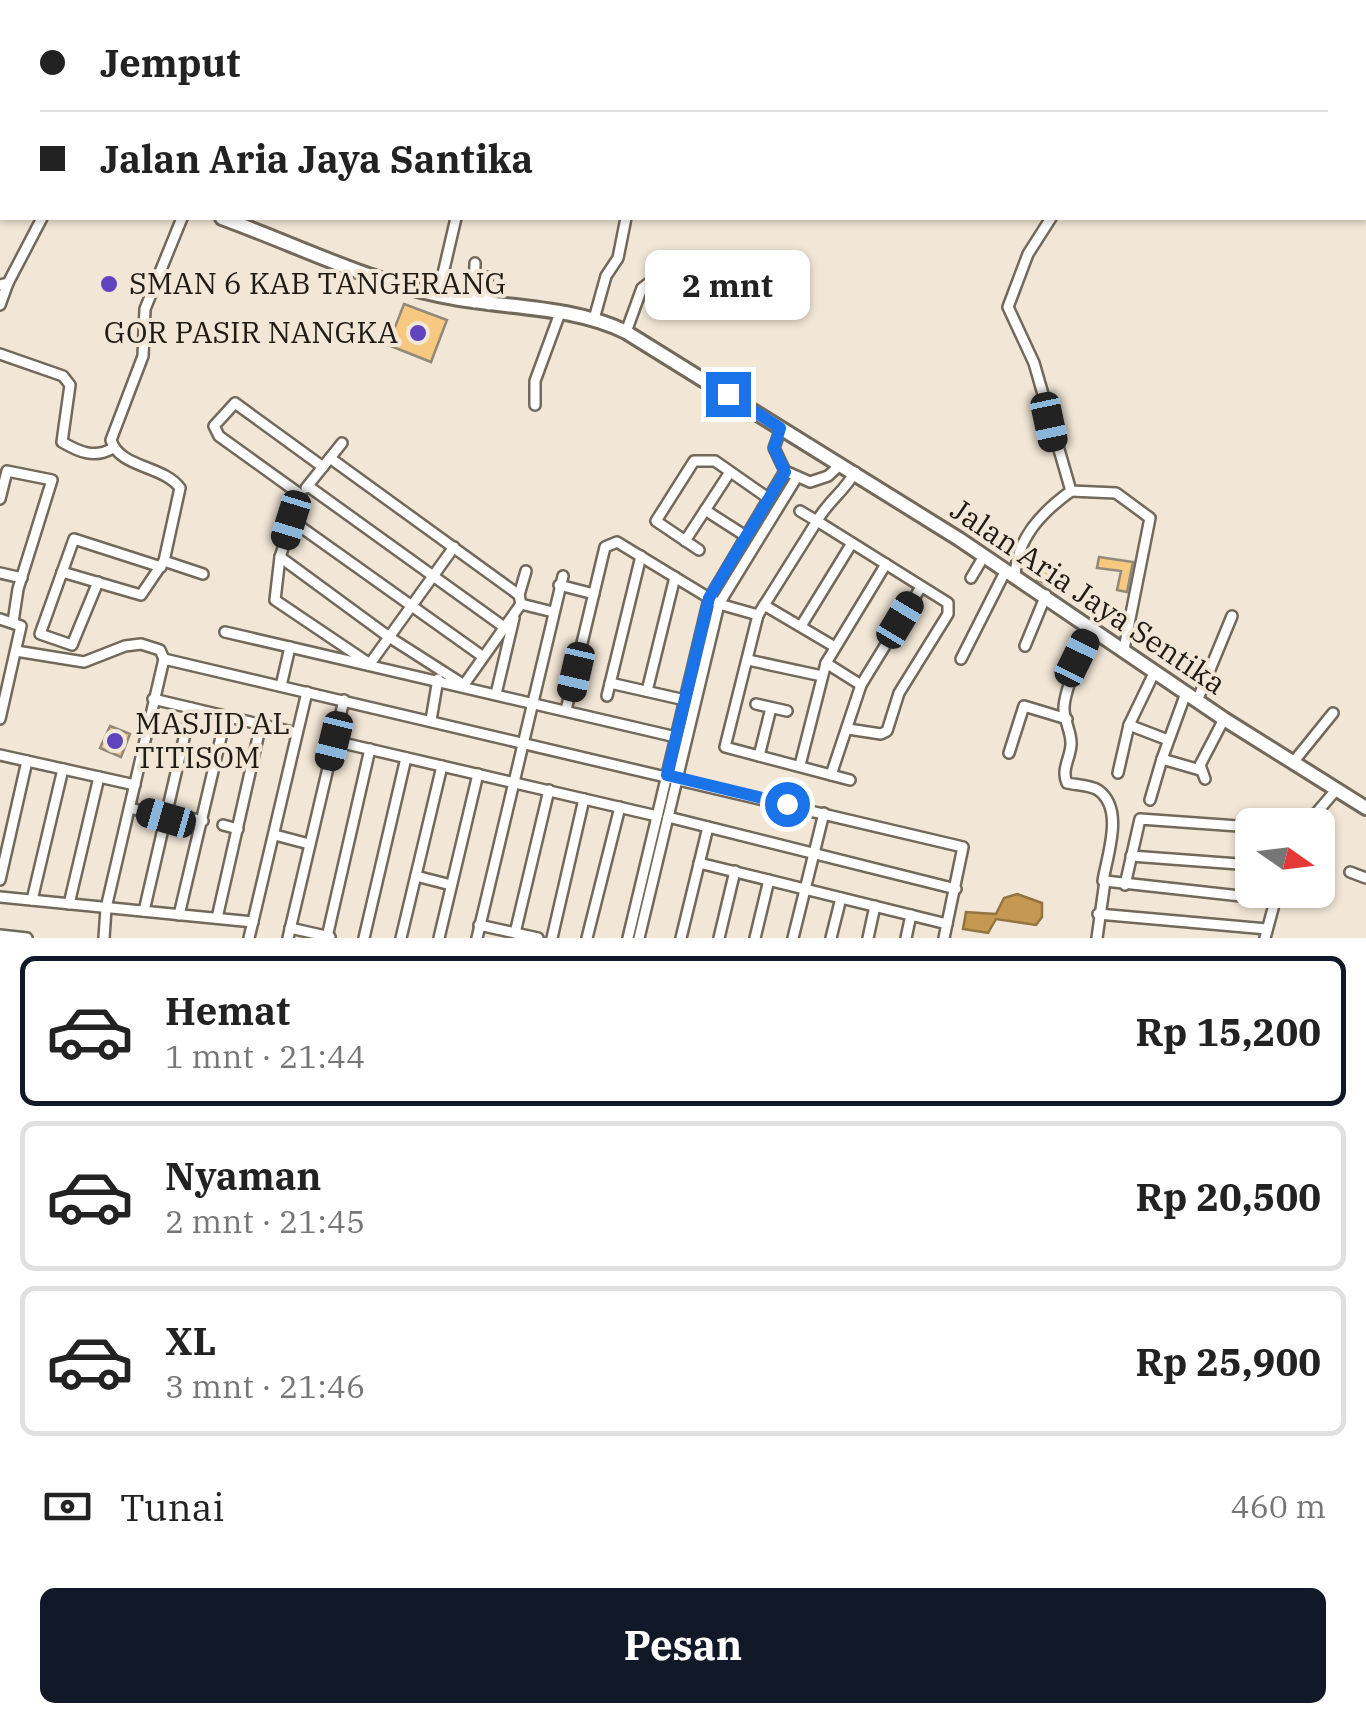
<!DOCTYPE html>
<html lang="id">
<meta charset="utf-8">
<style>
body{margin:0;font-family:"IBM Plex Serif",serif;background:#f6f6f6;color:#222;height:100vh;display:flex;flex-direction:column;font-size:38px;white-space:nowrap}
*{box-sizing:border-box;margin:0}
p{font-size:32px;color:#767676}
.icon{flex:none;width:55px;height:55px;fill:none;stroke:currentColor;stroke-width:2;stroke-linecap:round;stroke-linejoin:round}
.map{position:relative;height:938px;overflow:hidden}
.side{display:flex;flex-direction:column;background:#fff;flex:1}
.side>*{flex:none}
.hud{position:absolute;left:0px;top:0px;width:1368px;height:220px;box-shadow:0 2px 8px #0004;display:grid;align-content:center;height:220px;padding:0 40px;background:#fff}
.needle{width:65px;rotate:104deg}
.fabs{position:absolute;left:1235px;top:808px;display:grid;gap:20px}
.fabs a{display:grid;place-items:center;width:100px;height:100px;border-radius:15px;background:#fff;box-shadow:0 2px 8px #0004;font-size:50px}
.end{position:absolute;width:45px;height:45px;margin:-22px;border:12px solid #1a73e8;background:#fff;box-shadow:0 0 0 5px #fff}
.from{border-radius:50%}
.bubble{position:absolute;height:70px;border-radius:15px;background:#fff;box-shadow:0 2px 8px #0004;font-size:32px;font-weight:700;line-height:70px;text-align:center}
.car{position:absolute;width:30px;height:60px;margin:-30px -15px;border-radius:12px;box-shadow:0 0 8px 2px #0007;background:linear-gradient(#222 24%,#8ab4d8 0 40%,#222 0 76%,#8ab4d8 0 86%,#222 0)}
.hud b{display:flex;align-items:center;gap:35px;height:95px;font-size:38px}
.hud b+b{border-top:2px solid #e0e0e0}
.hud i{width:25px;height:25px;background:#222}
ul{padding:18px 0 0;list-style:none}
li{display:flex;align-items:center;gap:30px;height:150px;margin:0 20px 15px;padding:0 20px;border:5px solid #e0e0e0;border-radius:15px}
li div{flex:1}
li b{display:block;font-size:38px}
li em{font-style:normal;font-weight:700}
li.active{border-color:#111827}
li>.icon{width:90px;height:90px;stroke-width:1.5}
.pay{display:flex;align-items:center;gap:25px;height:110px;padding:0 40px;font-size:38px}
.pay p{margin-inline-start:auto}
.cta{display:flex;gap:20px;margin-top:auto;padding:20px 40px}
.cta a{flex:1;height:115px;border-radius:15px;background:#111827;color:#fff;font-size:40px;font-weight:700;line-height:115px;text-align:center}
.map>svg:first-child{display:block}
</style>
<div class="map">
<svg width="1366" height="938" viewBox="0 0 1366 938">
<rect width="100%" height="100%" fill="#f2e7d7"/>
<path fill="#c59951" stroke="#93733f" stroke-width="2.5" d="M1017,894L1042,903V917L1036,925L996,919L988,933L963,929L966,912L996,914L1004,898Z"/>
<g fill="#f6c880" stroke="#93897a" stroke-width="2.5">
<path d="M404,304L447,320L431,362L388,345Z"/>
<path d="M1099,557L1133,562L1127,592L1117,590L1121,571L1097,568Z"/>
<path d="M1043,564L1070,575L1064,592L1037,580Z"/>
<path d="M110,726L130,734L121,757L100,748Z"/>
</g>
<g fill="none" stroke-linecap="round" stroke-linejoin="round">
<defs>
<g id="street">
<path d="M369,0L370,2"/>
<path d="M886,0V2"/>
<path d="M231,2V0"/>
<path d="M318,2V0"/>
<path d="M499,2V0"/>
<path d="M578,2V0"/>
<path d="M648,2V0"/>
<path d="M1025,2L1026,0"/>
<path d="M1070,2L1071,0"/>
<path d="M1051,218L1028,254L1008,307L1034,363L1071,491L1116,493L1150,518L1124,649"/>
<path d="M487,277L489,305"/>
<path d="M0,285L8,283L42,218"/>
<path d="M438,295L456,218"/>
<path d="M474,303L475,263"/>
<path d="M0,305L8,283"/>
<path d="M594,319L606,276L618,258L626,218"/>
<path d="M626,332L642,288L674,264"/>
<path d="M0,354L63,376L70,385L62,442C79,452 95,459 113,448"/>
<path d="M535,405V381L560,313"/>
<path d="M781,428L774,448L785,471L810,482L828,476L841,464"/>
<path d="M330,458L519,595L521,604"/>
<path d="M323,467L235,403L214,426L219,436L301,495L280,557L275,600L370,664"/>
<path d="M308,486L504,627"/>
<path d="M306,488L342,443"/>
<path d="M0,499L7,471L52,480L18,589L13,622"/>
<path d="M705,510L744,535"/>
<path d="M800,511L817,521C828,501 844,492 855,472"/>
<path d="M291,520L482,656"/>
<path d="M685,541L730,472"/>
<path d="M699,550L656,521L694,461H715L768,498"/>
<path d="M280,557L389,637L461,683"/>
<path d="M164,561L203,574"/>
<path d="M62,572L141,595L164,561L180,488C163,465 119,468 111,440L143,356L145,309L182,218"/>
<path d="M0,573L22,578"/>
<path d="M1015,576C1017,538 1041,513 1071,491"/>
<path d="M971,578L984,556"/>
<path d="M98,582L72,645L40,634L74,539L161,567"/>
<path d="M559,585L594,594"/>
<path d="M519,595L526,571"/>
<path d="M764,605L835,647"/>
<path d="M758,615L817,521L948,603V614L899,693L887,731L881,734L848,729"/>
<path d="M0,619L21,626L0,719"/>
<path d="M801,626L852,543"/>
<path d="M1093,626C1084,643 1065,689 1064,707C1063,719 1072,732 1071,745C1070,759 1061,770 1067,783C1076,785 1090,785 1098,790C1125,809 1107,855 1103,881"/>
<path d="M225,632L676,737"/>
<path d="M1025,646L1046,595"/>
<path d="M16,651L84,662L125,646L141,644L160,650L164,659"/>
<path d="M961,659L1006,570"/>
<path d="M748,660L822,676"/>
<path d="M826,663L861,685"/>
<path d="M369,665L454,547"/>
<path d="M610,683L685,700"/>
<path d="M281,686L290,647"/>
<path d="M463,686L521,604L553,612"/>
<path d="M647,691L675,577"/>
<path d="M1186,693L1162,759L1200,770"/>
<path d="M496,694L514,618"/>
<path d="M607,696L641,556"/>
<path d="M153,699L297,733"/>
<path d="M1197,701L1232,616"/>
<path d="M756,704L787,711"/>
<path d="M566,710L605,547L617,542L719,604L758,615L725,747L850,780"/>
<path d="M431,720L438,679"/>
<path d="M1129,725L1155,671"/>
<path d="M334,741L657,816"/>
<path d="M1009,753L1024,706L1067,719"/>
<path d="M0,755L135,785"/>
<path d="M759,756L771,708"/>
<path d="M1295,760L1333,713"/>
<path d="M800,765L826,663L886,564"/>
<path d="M1118,773L1129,725L1168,740"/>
<path d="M831,775L861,685L921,587"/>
<path d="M1205,779L1200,765L1224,719"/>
<path d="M1150,800L1162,759"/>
<path d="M130,808L166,818"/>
<path d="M173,814L203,821"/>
<path d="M668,817L956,889"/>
<path d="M223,825L238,829"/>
<path d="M1306,825L1336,790"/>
<path d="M275,835L309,844"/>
<path d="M1131,856L1252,865"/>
<path d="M699,863L947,924"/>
<path d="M1350,872L1366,878"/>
<path d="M416,876L451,885"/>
<path d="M0,880L27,761"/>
<path d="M1125,885L1140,819L1252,827"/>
<path d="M0,897L253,922"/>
<path d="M32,900L63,769"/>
<path d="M69,904L99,777"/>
<path d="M144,911L191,708"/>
<path d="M1098,914L1267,929"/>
<path d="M179,915L226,716"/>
<path d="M217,918L261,724"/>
<path d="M479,925L538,938"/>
<path d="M290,928L330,937"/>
<path d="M515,933L549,790"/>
<path d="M0,935L27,938"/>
<path d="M327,937L370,749"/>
<path d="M104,938L106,908L164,659L963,847L944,938"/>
<path d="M249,938L307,692"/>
<path d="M288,938L344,700"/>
<path d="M364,938L406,758"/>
<path d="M401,938L442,766"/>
<path d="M439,938L478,774"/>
<path d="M477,938L563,576"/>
<path d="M552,938L584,799"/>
<path d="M587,938L620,807"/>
<path d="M628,938L709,599L785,471"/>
<path d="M639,938L719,604L797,477"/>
<path d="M681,938L708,827"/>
<path d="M719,938L735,871"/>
<path d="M755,938L769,880"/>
<path d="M793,938L824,813"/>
<path d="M831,938L841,898"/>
<path d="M868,938L875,906"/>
<path d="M906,938L911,915"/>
<path d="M1097,938L1105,881L1276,900"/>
<path d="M1265,938L1278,890"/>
</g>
<g id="secondary">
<path d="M0,104L2,105"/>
<path d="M222,218C294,244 363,279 438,295C499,309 569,304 626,332L959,539L1224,719L1366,808"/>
</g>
</defs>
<use href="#street" stroke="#72695b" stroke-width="14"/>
<use href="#secondary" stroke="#72695b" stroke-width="18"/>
<use href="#street" stroke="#fff" stroke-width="9"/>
<use href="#secondary" stroke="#fff" stroke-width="12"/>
</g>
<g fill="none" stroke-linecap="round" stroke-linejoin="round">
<path stroke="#1a73e8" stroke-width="12" d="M728,394L780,428L774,448L785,472L709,598L667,775L787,804"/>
</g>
<g fill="#6044bd" stroke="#f2e7d7" stroke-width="4">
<circle cx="109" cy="284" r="10"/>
<circle cx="418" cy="333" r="10"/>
<circle cx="115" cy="741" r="10"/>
</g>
<g text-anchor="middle" stroke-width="8" stroke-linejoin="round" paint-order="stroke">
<g font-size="30" fill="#1f1b15" stroke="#f2e7d7" text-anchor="start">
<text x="129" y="294">SMAN 6 KAB TANGERANG</text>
<text x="398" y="343" text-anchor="end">GOR PASIR NANGKA</text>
<text x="135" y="734">MASJID AL<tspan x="135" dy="34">TITISOM</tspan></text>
</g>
<g font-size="30" fill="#1f1b15" stroke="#f2e7d7">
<text transform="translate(1088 597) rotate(34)" y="10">Jalan Aria Jaya Sentika</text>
</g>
</g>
</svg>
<div class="fabs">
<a><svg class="needle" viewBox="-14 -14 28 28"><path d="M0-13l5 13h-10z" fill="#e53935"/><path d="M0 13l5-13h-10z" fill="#767676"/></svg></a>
</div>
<i class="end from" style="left:787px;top:804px"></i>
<i class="end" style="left:728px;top:394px"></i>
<div class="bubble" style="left:645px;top:250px;width:165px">2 mnt</div>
<i class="car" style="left:1049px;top:422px;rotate:168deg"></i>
<i class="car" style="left:291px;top:520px;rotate:197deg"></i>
<i class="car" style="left:900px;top:620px;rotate:31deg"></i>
<i class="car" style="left:1077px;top:658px;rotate:26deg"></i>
<i class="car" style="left:576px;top:672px;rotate:193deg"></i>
<i class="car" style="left:334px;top:741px;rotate:194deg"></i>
<i class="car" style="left:166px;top:818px;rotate:286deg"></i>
<div class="hud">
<b><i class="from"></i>Jemput</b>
<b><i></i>Jalan Aria Jaya Santika</b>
</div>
</div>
<section class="side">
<ul>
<li class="active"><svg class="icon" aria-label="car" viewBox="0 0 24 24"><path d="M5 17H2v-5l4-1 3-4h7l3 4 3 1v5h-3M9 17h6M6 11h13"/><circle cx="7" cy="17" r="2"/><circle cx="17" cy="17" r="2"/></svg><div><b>Hemat</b><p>1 mnt · 21:44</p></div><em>Rp 15,200</em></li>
<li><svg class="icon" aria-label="car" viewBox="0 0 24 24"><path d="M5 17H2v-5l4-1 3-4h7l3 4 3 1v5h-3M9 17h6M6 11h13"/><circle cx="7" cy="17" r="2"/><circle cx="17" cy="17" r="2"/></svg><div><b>Nyaman</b><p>2 mnt · 21:45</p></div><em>Rp 20,500</em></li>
<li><svg class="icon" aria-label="car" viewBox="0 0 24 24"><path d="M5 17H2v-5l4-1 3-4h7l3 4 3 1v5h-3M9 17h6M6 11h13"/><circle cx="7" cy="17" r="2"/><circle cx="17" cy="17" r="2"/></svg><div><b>XL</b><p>3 mnt · 21:46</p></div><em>Rp 25,900</em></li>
</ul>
<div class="pay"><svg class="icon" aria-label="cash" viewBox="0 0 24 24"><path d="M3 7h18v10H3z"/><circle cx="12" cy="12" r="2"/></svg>Tunai<p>460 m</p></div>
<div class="cta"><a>Pesan</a></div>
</section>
